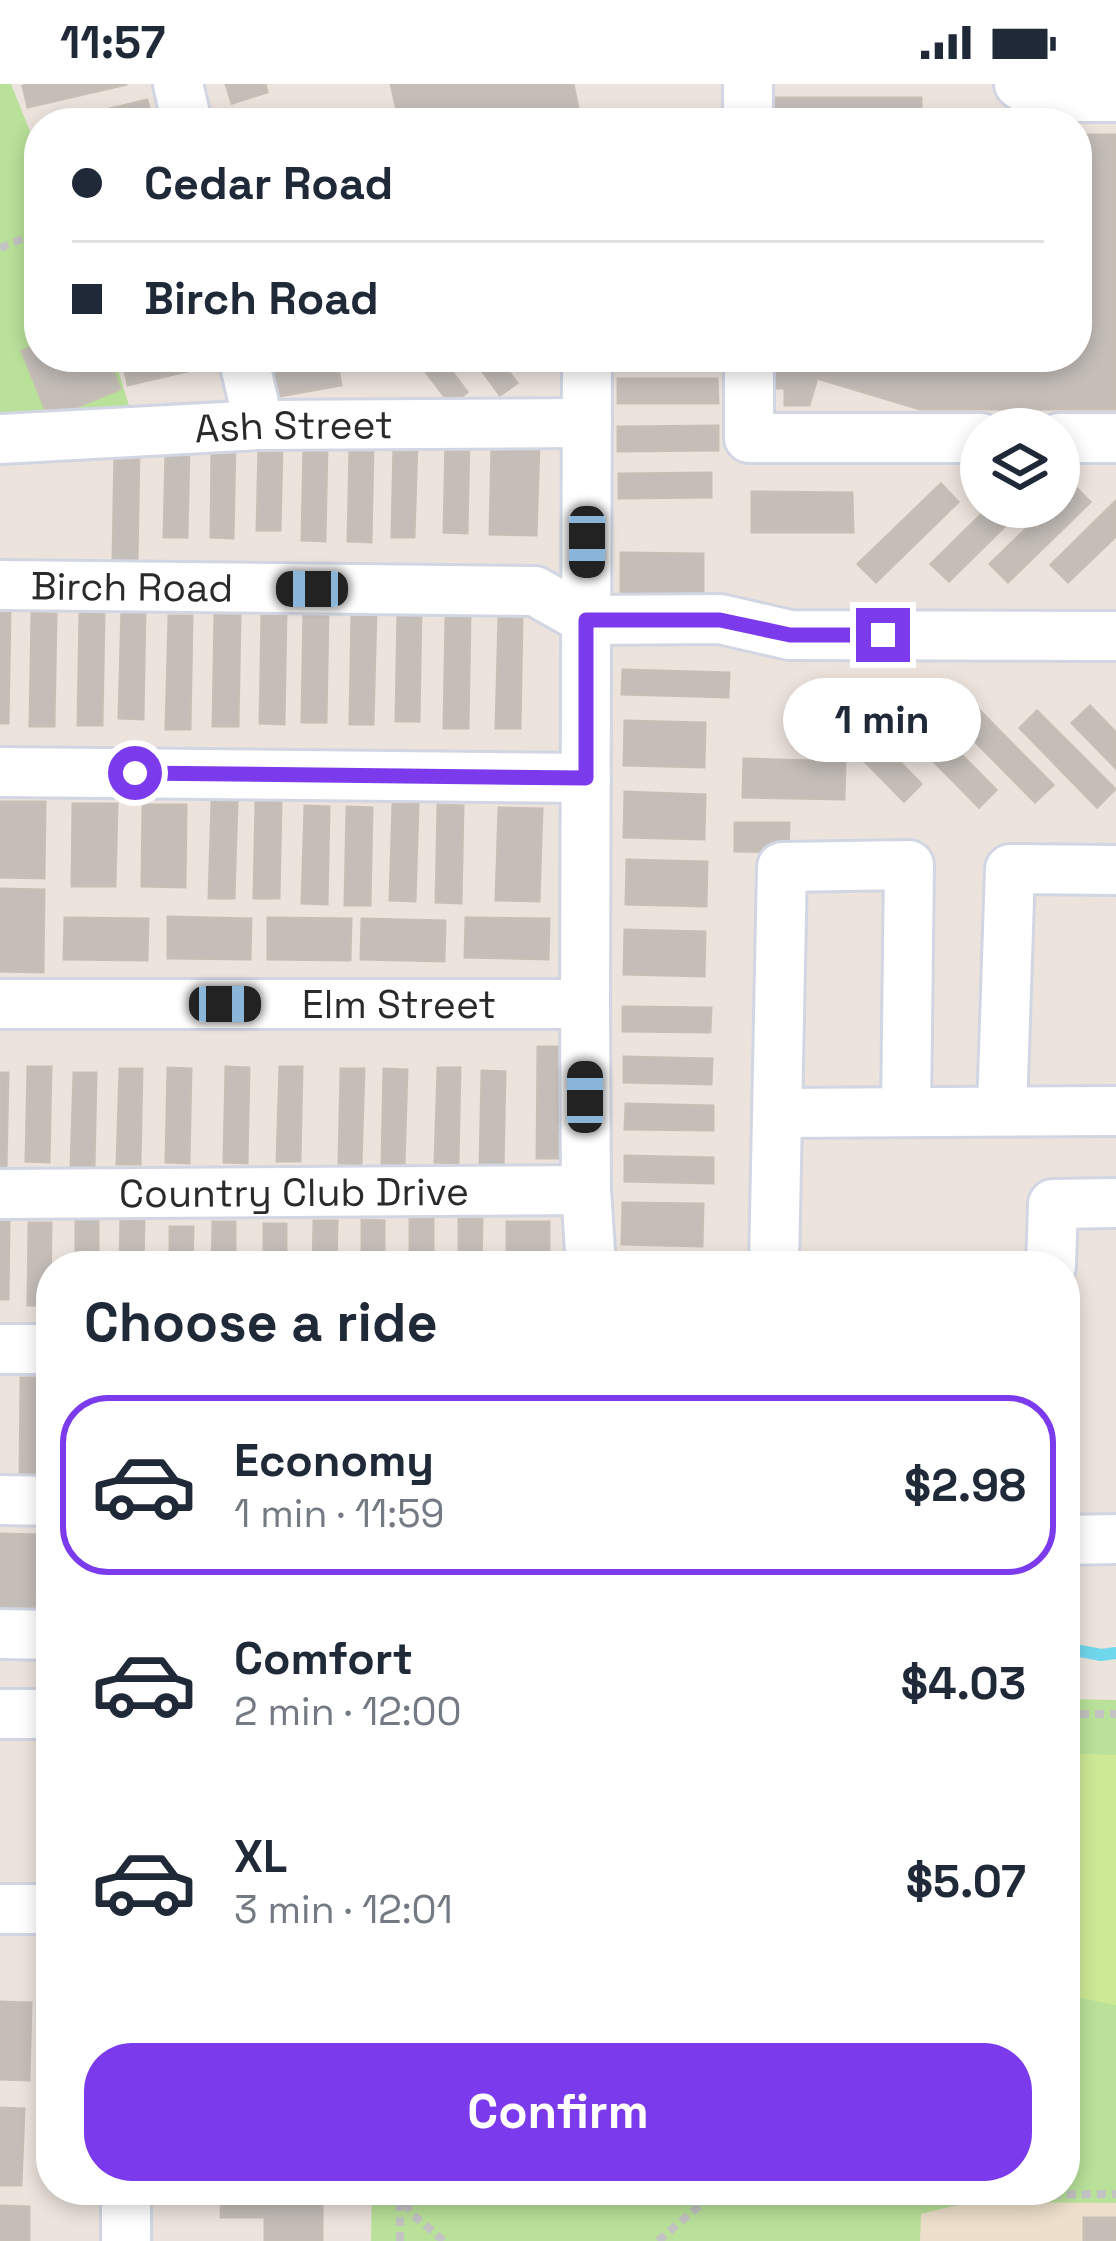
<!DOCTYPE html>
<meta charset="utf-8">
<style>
body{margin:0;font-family:"Space Grotesk",sans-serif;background:#f2f2f3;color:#1f2937;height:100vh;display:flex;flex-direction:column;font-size:45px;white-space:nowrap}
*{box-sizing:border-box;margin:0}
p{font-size:39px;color:#747a83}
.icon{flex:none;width:66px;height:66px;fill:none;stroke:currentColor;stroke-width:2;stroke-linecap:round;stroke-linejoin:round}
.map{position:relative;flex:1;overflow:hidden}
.details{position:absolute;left:36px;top:1167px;width:1044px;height:954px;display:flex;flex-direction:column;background:#fff;border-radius:48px;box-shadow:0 6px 18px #0003}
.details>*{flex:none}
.top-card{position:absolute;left:24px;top:24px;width:1068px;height:264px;border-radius:48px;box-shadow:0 6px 18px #0003;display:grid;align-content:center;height:264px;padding:0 48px;background:#fff}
.fabs{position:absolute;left:960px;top:324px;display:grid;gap:24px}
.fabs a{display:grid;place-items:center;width:120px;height:120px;border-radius:50%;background:#fff;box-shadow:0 6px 18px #0003;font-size:60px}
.end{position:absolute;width:54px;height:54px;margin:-27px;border:15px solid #7c3aed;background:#fff;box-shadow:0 0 0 6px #fff}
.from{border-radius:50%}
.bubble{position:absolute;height:84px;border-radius:42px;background:#fff;box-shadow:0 6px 18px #0003;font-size:39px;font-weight:800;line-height:84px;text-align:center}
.car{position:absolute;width:36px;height:72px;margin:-36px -18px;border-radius:15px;box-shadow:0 0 9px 3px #0007;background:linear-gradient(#222 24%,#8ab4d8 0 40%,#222 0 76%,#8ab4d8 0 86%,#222 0)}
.top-card b{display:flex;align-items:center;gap:42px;height:114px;font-size:45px}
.top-card b+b{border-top:3px solid #e0e1e3}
.top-card i{width:30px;height:30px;background:#1f2937}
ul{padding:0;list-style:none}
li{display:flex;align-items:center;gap:36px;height:180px;margin:0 24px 18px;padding:0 24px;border:6px solid transparent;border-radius:48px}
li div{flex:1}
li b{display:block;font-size:45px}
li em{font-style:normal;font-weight:800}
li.active{border-color:#7c3aed}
li>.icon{width:108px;height:108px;stroke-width:1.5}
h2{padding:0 48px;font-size:54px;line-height:144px}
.primary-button{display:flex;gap:24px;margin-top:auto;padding:24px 48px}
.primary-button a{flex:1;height:138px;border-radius:48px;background:#7c3aed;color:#fff;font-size:48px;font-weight:800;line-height:138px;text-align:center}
.status{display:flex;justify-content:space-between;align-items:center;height:84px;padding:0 60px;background:#fff;direction:ltr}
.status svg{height:33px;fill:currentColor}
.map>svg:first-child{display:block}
</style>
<div class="status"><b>11:57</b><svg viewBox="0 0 49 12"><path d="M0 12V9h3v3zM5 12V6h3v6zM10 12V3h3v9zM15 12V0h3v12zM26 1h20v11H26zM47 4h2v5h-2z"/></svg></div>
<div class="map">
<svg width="1116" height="2157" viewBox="0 0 1116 2157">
<rect width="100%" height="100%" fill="#ece3dc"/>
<path fill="#eddfcb" d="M970,2118L1116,2119V2157H920L921,2130Z"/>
<g fill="#b9e199">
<path d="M0,0H11L39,70V273H114L135,341L0,347Z"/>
<path d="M1065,1615L1116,1616V2119L970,2118L921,2130L920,2157H371L372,2106H1065Z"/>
</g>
<path fill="#cee995" d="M1065,1669L1116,1671V1921L1065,1911Z"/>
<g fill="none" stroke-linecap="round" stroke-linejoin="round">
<path stroke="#70d8ec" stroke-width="12" d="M1065,1564L1101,1571L1116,1569"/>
</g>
<g fill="#c4bdb8" stroke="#c7bfb6" stroke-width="3">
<path d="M31,0H127L28,23L23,2Z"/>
<path d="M226,0H265L267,8L232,19Z"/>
<path d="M391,0H573L581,39H400Z"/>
<rect x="763" y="14" width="158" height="25"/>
<path d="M147,16L152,39H52Z"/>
<path d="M1077,51H1116V325H920L817,294L809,321H785V304H763V273H1077Z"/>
<path d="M39,260V273H107L120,305L49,334L22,267Z"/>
<path d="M146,273H215L217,280L128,301L123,278Z"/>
<path d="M336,273L341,301L274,313L267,274Z"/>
<path d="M415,273H441L467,308L451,321Z"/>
<path d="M472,273H497L517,299L500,311Z"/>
<path d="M618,295H717L718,319H618Z"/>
<path d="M718,342V366L618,367V343Z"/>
<path d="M446,353L469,354L467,449L444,448Z"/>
<path d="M212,358L235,359L233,454L211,453Z"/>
<path d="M394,358H417L414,453H392Z"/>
<path d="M492,359L539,361L536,451L490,450Z"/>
<path d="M259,361L282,362L280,446H257Z"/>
<path d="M304,362H327L325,457L302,456Z"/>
<path d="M350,362H373L371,458L348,457Z"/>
<path d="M166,363H189L187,453H164Z"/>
<path d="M115,364H139L137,477L113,476Z"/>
<path d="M711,389V413L619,414V390Z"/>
<path d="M941,400L958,418L876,498L858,480Z"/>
<path d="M1072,400L1090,418L1008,498L990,480L1049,423H1059V413Z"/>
<path d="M752,408L852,409L853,448H752Z"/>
<path d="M1116,417V452L1068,498L1051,481Z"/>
<path d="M989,423H1024L949,497L931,480Z"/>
<path d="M621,469L703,470V513L621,512Z"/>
<path d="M122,522H145L143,635L119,634Z"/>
<path d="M398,524H421L419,637H396Z"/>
<path d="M304,525H328L326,638H302Z"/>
<path d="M0,526H10L8,639H0Z"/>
<path d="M262,527H286L284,640L260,639Z"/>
<path d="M352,527H376L373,640H350Z"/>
<path d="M80,528H104L102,641H78Z"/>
<path d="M32,529L56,530L54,642H30Z"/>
<path d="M215,529L240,530L238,642H213Z"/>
<path d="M446,531L470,532L468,644H444Z"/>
<path d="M499,531H522L520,644H496Z"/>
<path d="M169,532H192L190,645H166Z"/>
<path d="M623,586L729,589L728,613L622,610Z"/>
<path d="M844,621L921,700L904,717L826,638Z"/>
<path d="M975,622L1053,701L1035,718L957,639Z"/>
<path d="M1090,622L1116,649V684L1072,639Z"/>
<path d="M918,627L996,706L979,723L901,644Z"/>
<path d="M1037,627L1115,705L1097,723L1020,644Z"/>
<path d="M625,637L705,639L704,683L624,681Z"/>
<path d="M744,675L845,678L844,715L743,713Z"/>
<path d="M625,708L705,711L704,755L624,753Z"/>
<path d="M256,716L281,717L279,814H254Z"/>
<path d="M212,717L237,718L234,814H209Z"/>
<path d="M1,718H45L44,794L1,793Z"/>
<path d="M73,720H117L115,802H72Z"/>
<path d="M393,720H418L415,817L390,816Z"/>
<path d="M143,721H186L185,803L142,802Z"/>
<path d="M438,721L463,722L461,819L436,818Z"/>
<path d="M305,722L329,723L327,820L302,819Z"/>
<path d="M347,723L372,724L370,821H345Z"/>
<path d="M499,724L542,725L539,817L496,816Z"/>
<path d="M735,739H789L788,768L735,767Z"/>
<path d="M627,776L707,778L706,822L626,820Z"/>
<path d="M0,805L44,806L43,888L0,887Z"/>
<path d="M168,833L251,835L250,875L168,874Z"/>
<path d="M65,834L148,835L147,876L64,875Z"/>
<path d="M268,834L351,835L350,876L268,875Z"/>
<path d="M466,834L549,835L548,875L465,873Z"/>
<path d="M362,835L445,837L444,877L361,875Z"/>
<path d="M625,846L705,848L704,892L624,890Z"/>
<path d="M623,923L711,924L710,948L623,947Z"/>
<path d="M538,963H561L560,1074H537Z"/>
<path d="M624,973L712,975L711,1000L624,998Z"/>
<path d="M28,983H51L49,1078L26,1077Z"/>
<path d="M226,983L249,984L247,1079L224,1078Z"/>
<path d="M280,983H302L300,1077H277Z"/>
<path d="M168,984L191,985L189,1079L166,1078Z"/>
<path d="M438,984H460L458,1079L435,1078Z"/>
<path d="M120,985H142L140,1080H117Z"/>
<path d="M341,985H364L361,1080L339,1079Z"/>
<path d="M384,985L407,986L404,1080H382Z"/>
<path d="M482,987L505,988L503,1083L480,1082Z"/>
<path d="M0,989H8L6,1084L0,1083Z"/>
<path d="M74,989H96L94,1084L71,1083Z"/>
<path d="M626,1020L713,1022V1046L625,1045Z"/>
<path d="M625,1072L713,1074V1099L625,1097Z"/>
<path d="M623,1119L703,1120L702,1162L622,1160Z"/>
<path d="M0,1133H9L8,1215H0Z"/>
<rect x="76" y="1134" width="22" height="48"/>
<path d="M121,1134L144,1135L143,1182H120Z"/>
<rect x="410" y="1135" width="23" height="47"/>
<path d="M459,1135H482L481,1182H459Z"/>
<path d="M362,1136L384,1137V1182H362Z"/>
<path d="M314,1137H337L336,1182H313Z"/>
<path d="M213,1138H235V1182H212Z"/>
<rect x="507" y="1138" width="42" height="44"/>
<path d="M29,1139H51L50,1221H28Z"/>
<rect x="264" y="1140" width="22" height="42"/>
<path d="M170,1143H193L192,1182H170Z"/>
<path d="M21,1294H44L42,1395H20Z"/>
<path d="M0,1450L39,1451L37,1524L0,1523Z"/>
<path d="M0,1918L31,1919L29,1996L0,1995Z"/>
<path d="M0,2024L24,2025L21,2101H0Z"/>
<path d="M222,2106H322V2157H265V2133H221Z"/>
<path d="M0,2122L29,2123V2157H0Z"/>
<rect x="1084" y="2134" width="32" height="23"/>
</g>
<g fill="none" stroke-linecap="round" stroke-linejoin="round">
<defs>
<g id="minor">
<path d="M178,0L187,39"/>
<path d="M748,0V39"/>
<path d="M1019,0L1039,13H1116"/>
<path d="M243,273L259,341"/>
<path d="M587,273L585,920L586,1106L591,1182"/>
<path d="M749,273V354H981"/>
<path d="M1059,354H1116"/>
<path id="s1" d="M0,355L259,341L587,339"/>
<path id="s2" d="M0,501L535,507L586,536L720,535L790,551L1116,552"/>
<path d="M0,688L586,694"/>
<path id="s3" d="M0,920H585"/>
<path d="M1002,1027L1010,785L1116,786"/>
<path d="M777,1029L1116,1027"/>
<path id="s4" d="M0,1110L586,1106"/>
<path d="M774,1182L782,783L909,781L906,1028"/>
<path d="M1051,1182L1053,1120L1116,1119"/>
<path d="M0,1265H51"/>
<path d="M0,1416L51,1417"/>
<path d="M1065,1456L1116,1455"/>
<path d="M0,1550L51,1551"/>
<path d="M0,1630H51"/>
<path d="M0,1825H51"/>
<path d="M126,2157V2106"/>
</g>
</defs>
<use href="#minor" stroke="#d1d6e2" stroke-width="54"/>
<g stroke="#c3c3c3" stroke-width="8" stroke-dasharray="9 6" stroke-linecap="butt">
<path d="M0,164L39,148"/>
<path d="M1065,1630H1116"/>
<path d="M398,2106L412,2130L444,2157"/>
<path d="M767,2106L940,2112L1116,2110"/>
<path d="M400,2157V2112"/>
<path d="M658,2157L705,2117L727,2108L763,2106"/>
</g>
<use href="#minor" stroke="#fff" stroke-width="48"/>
</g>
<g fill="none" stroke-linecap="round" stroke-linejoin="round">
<path stroke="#7c3aed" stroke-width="15" d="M135,689L586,694V536H720L790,551H883"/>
</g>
<g text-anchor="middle" stroke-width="12" stroke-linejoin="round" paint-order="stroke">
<g font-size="39" fill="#2a2a2a" stroke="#fff">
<text dy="14" stroke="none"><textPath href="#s1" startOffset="294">Ash Street</textPath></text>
<text dy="14" stroke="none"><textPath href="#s2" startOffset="132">Birch Road</textPath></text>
<text dy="14" stroke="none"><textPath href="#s3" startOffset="399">Elm Street</textPath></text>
<text dy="14" stroke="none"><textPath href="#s4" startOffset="294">Country Club Drive</textPath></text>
</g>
</g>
</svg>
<div class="fabs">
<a><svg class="icon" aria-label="layers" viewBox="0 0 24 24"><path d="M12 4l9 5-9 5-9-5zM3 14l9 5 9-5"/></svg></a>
</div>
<i class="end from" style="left:135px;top:689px"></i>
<i class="end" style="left:883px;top:551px"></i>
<div class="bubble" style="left:783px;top:594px;width:198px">1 min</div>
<i class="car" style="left:587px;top:458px;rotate:180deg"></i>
<i class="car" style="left:312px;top:505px;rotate:270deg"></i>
<i class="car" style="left:225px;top:920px;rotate:90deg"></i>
<i class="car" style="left:585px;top:1013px;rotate:0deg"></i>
<div class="top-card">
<b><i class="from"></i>Cedar Road</b>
<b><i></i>Birch Road</b>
</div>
<section class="details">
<h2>Choose a ride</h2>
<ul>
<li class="active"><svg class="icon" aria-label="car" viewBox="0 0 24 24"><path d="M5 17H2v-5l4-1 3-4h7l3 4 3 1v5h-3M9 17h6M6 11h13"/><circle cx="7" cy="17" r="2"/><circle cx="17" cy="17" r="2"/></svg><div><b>Economy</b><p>1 min · 11:59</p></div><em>$2.98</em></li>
<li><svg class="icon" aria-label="car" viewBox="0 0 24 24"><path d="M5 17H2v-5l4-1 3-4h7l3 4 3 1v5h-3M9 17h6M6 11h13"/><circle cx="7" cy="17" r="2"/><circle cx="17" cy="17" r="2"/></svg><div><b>Comfort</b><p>2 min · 12:00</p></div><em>$4.03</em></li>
<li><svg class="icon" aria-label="car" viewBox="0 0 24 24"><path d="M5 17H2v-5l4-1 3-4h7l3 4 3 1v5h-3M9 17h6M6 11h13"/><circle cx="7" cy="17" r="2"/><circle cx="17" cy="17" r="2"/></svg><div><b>XL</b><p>3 min · 12:01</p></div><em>$5.07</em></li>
</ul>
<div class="primary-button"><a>Confirm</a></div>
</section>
</div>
